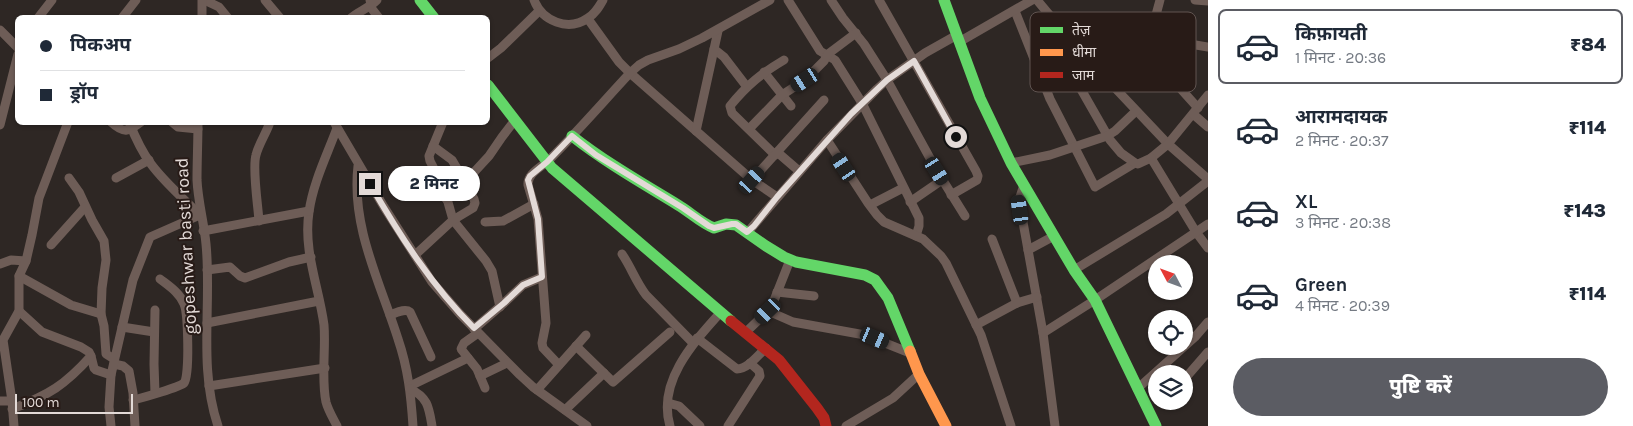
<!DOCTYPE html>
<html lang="hi">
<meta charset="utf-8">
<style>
body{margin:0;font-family:Karla,"Noto Sans Devanagari",sans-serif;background:#f6f6f7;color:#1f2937;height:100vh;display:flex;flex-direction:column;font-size:19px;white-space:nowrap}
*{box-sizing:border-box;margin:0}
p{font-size:16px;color:#747a83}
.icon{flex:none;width:28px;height:28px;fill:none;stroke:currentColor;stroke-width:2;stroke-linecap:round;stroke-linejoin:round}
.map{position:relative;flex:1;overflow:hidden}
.drawer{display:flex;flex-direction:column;background:#fff;width:425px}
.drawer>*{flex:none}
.top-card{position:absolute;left:15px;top:15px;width:475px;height:110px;border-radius:8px;box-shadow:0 1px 4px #0004;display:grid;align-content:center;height:110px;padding:0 25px;background:#fff}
.needle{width:32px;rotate:311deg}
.controls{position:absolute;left:1148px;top:255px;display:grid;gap:10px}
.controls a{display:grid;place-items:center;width:45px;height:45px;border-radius:50%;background:#fff;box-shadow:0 1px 4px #0004;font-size:25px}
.scale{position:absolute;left:15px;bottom:12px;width:118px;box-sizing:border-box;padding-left:5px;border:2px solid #e3dad7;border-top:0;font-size:14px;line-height:18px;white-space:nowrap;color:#e3dad7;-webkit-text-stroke:4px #281b17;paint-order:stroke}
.end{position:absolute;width:22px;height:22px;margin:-11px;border:6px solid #e3dad7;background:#111;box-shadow:0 0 0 2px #111}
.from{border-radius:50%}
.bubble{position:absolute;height:35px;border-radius:18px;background:#fff;box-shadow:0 1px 4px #0004;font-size:16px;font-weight:800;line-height:35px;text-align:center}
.car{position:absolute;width:15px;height:30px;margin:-15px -8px;border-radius:6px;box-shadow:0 0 4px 1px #0007;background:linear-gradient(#222 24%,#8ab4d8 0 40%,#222 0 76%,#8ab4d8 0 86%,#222 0)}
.top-card b{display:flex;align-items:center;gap:18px;height:48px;font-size:19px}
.top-card b+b{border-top:1px solid #e0e1e3}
.top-card i{width:12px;height:12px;background:#1f2937}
ul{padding:9px 0 0;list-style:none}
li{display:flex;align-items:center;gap:15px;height:75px;margin:0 10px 8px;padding:0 15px;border:2px solid transparent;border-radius:8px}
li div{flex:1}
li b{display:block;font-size:19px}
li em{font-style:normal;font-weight:800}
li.current{border-color:#5b5c63}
li>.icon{width:45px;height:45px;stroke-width:1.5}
.primary-button{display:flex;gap:10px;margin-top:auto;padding:10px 25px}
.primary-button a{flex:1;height:58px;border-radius:30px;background:#5b5c63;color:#fff;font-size:20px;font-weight:800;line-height:58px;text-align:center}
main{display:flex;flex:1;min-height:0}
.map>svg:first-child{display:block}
</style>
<main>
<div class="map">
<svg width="1208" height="426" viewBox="0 0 1208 426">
<rect width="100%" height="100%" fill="#2e2724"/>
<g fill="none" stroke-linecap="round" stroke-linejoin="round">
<g stroke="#6e5d57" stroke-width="9">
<path d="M204,0L219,7L228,18"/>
<path d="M265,0L280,18"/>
<path d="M370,0L372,9L379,18"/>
<path d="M534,0C542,21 568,32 588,18C595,14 599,7 603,0"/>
<path d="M788,0L820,51L835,60L862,103L919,218V226L916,236"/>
<path d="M831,0L843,18L864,44L887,80L937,171L965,216"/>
<path d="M879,0L976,171L978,176L977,180L951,195"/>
<path d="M1037,0L1103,79L1116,89L1168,144L1208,179"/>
<path d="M1160,0C1156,16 1146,44 1153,58L1198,108"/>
<path d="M1195,0L1208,1"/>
<path d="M1015,11L1050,99L1095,187L1135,163"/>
<path d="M38,18L52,0"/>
<path d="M122,18L136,0"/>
<path d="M202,18V0"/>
<path d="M351,18C359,11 369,8 377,0"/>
<path d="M588,19L619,62L630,73L752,180L777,197"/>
<path d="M0,30L18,48"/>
<path d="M1066,37L1081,30L1094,28L1208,47"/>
<path d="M959,42L1032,0"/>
<path d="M714,49L724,57L747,87"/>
<path d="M488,58L501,48L539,11"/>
<path d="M764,72L791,106"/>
<path d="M1042,78L1060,71L1078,84L1110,140L1121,153L1135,163L1138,164L1151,158L1168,144L1208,95"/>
<path d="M1103,79L1121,62L1142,36"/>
<path d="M1193,114L1208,127"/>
<path d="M111,122C124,134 128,132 141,122"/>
<path d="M172,122L178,127L198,129"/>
<path d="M198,122C198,141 197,161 197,180C198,202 204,222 206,244C212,304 198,367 218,426"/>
<path d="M334,122L384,207L432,282L460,314L520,375L533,387L587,426"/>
<path d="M443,122L429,156L430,161L444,188L453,220L486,261L492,271L500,307"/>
<path d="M0,125L18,54"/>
<path d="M337,128C327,155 313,183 309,212C303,251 319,287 324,325C326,349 321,379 326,402C328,410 333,418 337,426"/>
<path d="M749,129L782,95L805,80L824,61L828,54L856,33"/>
<path d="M696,131L718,31"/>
<path d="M827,140L868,203L877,215L884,222L923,239L941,256L946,263L981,335L1011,426"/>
<path d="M777,152L799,171"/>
<path d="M775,155L732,113L730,106C747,85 762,73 784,60"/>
<path d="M1151,158L1196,232L1208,248"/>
<path d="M1011,163L1050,155L1107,136L1115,131L1136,111"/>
<path d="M358,166C351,227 380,282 398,339C408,368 411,396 413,426"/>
<path d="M69,178L79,192L92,220L104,241L106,260L102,288L101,314L104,326L106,354L114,359"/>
<path d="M116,178L149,160"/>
<path d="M752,180L824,100"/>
<path d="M465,182L489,156L502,137L515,120"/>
<path d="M1024,185L1019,200L1043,333L1055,426"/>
<path d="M446,199L459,190"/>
<path d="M910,202L942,180"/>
<path d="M870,205L903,188"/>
<path d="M259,221C258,205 252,168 256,155C259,143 266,134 270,122"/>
<path d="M485,222L503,221L534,204"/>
<path d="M203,231L309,211"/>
<path d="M747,233L827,140L877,89L887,80L925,53L957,35"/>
<path d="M992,239L1017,303"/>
<path d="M51,245L85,207"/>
<path d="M1028,250L1054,236"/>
<path d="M622,254C631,267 636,282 646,295L693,343"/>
<path d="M415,255L453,220L473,208L475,203L474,199L465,182L452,160L433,146"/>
<path d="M0,264L11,260L26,261"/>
<path d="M207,270L230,267L240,276L245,278L289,262L311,257"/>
<path d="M1074,270L1166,214L1208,181"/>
<path d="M19,276L71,305L101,314"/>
<path d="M777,292L814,296"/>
<path d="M19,311L42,332L81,347L89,352L91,356L94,368L96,370L111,375L109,407L111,426"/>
<path d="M768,311L793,322L865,335L910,353"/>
<path d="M390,315C396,313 405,308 410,312L431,357"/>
<path d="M207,323L319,301"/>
<path d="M976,325L1017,303L1037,297"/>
<path d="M122,327L154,332"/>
<path d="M474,329L504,303L523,285L542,277"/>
<path d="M746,332L768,311L773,303L790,260"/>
<path d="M478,333L464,343L461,349L477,369L485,388"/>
<path d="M1043,333L1095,300L1208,224"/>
<path d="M697,338L737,369C748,369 758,355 766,348"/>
<path d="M576,346L613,382L670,332"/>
<path d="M114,364L123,366L129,371L133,393L135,426"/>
<path d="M559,365L543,348L542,343L546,323L538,219L528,185C527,173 542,167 550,159C577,132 603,102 630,73L639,65L648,60L679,49L702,38L770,0"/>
<path d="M111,375L133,280L150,237L200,215C184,199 165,183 151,164C142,152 135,137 129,122"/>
<path d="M1188,375L1208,352"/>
<path d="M480,376L507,363"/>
<path d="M209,386L325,368"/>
<path d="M410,386L468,358"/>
<path d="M410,389C428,397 429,408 432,426"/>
<path d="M1137,389L1195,337L1208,322"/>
<path d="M537,390L586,335"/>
<path d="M155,393L154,364L155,310"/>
<path d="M133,400C142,398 180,387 184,383C190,376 188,313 184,304C180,293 169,286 160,279"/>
<path d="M0,401H12"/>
<path d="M668,403L679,406L700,426"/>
<path d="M12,409C49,395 65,385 91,356"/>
<path d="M565,410L604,373"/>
<path d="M14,426L12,401L3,340L19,311V276L26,261L32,235L39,198L68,122"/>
<path d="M670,426C657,382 693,343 720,313"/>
<path d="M728,426L760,376L759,371L750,363"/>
<path d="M846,426L893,398L919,374"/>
</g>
<g stroke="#63d668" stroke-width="11">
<path d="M420,0L434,18"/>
<path d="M944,0L980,98L1011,163L1074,270L1095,300L1156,426"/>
<path d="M488,85L552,168L731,321"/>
<path d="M572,136C605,162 642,183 678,205C690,212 701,223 714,228L726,224L736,225L766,246L784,257L796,262L865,275L875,280L888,298L910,351"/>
</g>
<path stroke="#ff974d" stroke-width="11" d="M910,351L919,374L946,426"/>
<path stroke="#b3261e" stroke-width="11" d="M731,321L779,360L817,408L824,418L826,426"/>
</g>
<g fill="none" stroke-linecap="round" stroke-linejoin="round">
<path stroke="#e3dad7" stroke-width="6" d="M370,184C400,236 432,286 474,328L504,303L523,285L542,277L538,219L528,180L530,176L547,162L572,136L596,155L683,208L709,226L714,228L732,224H736L747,232L754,226L777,197L851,114L887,80L914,61L956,137"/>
</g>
<g text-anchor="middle" stroke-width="4" stroke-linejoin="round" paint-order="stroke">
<g font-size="18" fill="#e3dad7" stroke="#281b17">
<text transform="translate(186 246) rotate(-93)" y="6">gopeshwar basti road</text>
</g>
</g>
<rect x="1030" y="12" width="166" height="80" rx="8" fill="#281b17" stroke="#605451" stroke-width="1"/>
<rect x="1040" y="27" width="23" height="6" fill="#63d668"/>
<rect x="1040" y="49" width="23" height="7" fill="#ff974d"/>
<rect x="1040" y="72" width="23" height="6" fill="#b3261e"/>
<g font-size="14" fill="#e3dad7">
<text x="1072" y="35">तेज़</text>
<text x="1072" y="57">धीमा</text>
<text x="1072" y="80">जाम</text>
</g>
</svg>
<div class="controls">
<a><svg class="needle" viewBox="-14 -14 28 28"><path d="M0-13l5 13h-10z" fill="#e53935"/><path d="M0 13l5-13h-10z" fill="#747a83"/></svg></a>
<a><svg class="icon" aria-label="locate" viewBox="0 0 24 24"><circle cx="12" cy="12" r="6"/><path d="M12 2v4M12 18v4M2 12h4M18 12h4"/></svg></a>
<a><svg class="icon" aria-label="layers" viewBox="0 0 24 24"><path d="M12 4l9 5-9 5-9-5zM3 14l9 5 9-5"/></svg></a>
</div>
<div class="scale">100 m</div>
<i class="end from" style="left:956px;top:137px"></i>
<i class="end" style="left:370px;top:184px"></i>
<div class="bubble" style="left:388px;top:166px;width:92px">2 मिनट</div>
<i class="car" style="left:805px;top:80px;rotate:237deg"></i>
<i class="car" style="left:844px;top:167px;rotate:327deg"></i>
<i class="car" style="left:937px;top:171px;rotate:148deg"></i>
<i class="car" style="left:752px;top:180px;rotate:42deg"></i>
<i class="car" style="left:1020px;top:210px;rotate:352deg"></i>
<i class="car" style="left:768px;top:311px;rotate:226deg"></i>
<i class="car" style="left:875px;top:338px;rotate:113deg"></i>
<div class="top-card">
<b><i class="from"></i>पिकअप</b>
<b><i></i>ड्रॉप</b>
</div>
</div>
<section class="drawer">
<ul>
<li class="current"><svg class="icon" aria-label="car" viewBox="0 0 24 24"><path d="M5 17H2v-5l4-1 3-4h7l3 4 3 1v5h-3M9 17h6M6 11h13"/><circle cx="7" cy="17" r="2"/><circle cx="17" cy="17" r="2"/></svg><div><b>किफ़ायती</b><p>1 मिनट · 20:36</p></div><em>₹84</em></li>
<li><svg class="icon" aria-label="car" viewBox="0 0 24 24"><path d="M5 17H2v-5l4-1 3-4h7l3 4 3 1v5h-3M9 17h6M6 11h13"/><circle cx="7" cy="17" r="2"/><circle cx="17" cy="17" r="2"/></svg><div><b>आरामदायक</b><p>2 मिनट · 20:37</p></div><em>₹114</em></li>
<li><svg class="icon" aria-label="car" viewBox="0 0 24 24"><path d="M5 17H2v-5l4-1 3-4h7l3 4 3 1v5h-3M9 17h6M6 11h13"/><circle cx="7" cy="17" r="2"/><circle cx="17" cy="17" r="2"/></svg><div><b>XL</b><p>3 मिनट · 20:38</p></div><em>₹143</em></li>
<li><svg class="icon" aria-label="car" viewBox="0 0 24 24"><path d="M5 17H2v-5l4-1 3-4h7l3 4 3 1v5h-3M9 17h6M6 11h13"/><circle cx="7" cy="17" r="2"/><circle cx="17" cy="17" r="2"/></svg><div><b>Green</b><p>4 मिनट · 20:39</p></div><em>₹114</em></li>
</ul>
<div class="primary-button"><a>पुष्टि करें</a></div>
</section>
</main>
